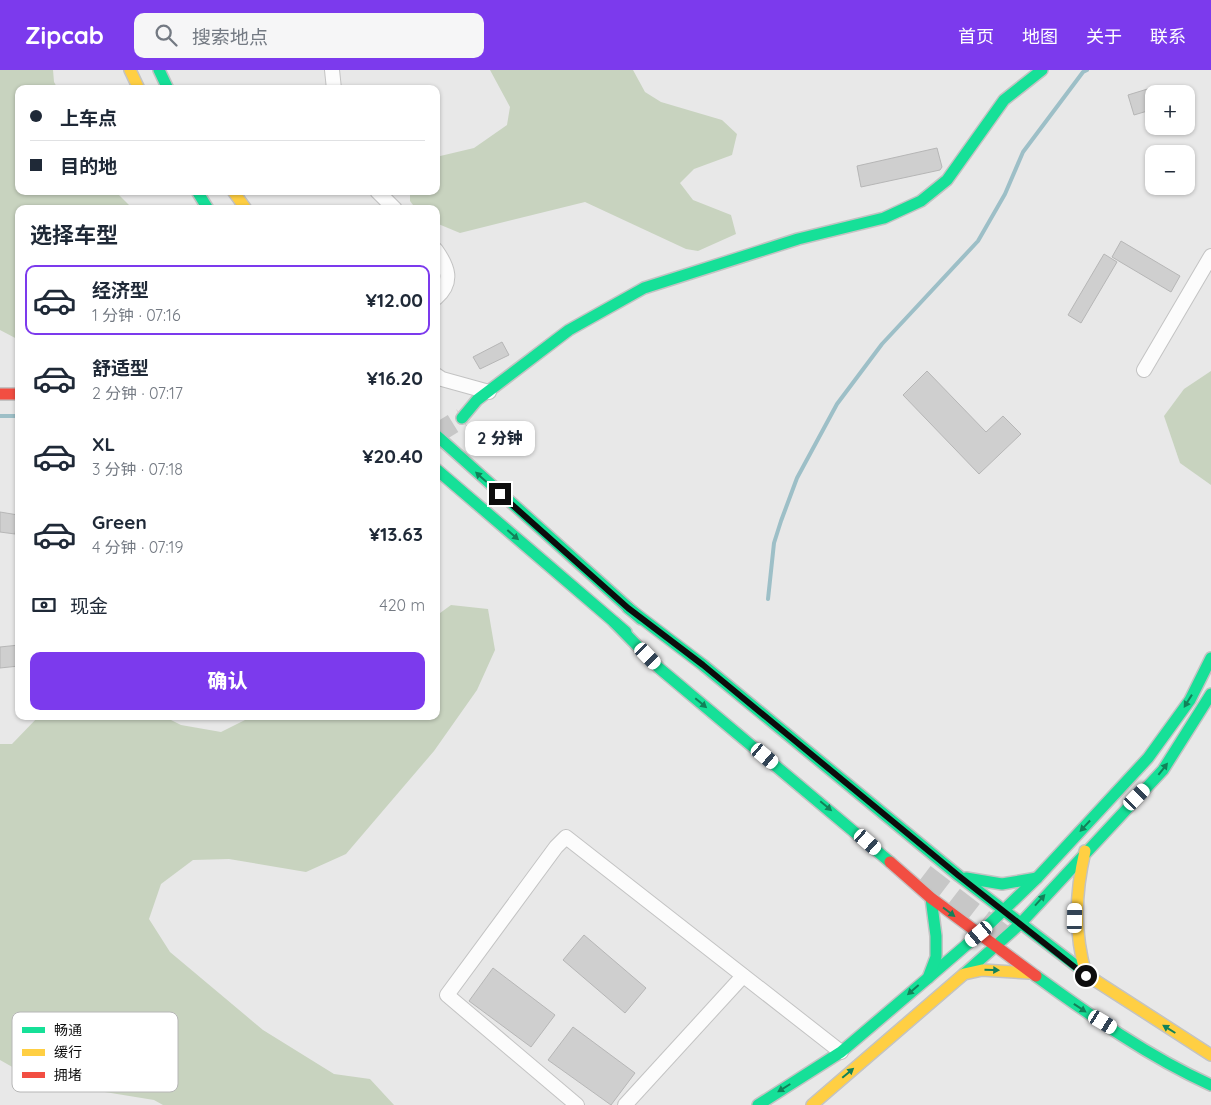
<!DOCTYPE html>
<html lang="zh">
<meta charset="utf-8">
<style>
body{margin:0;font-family:Quicksand,"Noto Sans SC",sans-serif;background:#f6f6f7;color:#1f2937;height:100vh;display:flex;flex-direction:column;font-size:19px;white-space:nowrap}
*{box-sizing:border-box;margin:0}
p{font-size:16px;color:#747a83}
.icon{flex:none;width:28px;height:28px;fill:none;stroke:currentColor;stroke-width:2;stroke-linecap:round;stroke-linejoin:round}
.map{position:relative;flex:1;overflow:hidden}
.side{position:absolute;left:15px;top:135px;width:425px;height:515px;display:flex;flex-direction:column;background:#fff;border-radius:10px;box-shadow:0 1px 4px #0004}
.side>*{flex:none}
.guide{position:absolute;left:15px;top:15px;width:425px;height:110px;border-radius:10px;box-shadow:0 1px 4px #0004;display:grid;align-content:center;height:110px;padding:0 15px;background:#fff}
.controls{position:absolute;left:1145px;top:15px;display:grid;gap:10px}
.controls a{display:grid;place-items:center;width:50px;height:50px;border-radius:10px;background:#fff;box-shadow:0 1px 4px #0004;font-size:25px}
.end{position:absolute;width:22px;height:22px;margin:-11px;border:6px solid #0d0d0d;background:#fff;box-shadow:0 0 0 2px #fff}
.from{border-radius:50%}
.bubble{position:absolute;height:35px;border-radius:10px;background:#fff;box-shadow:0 1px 4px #0004;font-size:16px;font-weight:800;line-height:35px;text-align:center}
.car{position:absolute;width:15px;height:30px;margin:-15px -8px;border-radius:6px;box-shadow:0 0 4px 1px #0007;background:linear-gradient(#fff 24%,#345 0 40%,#fff 0 76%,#345 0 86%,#fff 0)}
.guide b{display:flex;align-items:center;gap:18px;height:48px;font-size:19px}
.guide b+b{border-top:1px solid #e0e1e3}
.guide i{width:12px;height:12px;background:#1f2937}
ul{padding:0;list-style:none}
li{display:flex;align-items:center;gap:15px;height:70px;margin:0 10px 8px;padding:0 5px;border:2px solid transparent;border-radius:10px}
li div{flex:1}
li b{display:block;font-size:19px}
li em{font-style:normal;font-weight:800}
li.current{border-color:#7c3aed}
li>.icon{width:45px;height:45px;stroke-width:1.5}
h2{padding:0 15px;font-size:22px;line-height:60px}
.pay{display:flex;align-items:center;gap:12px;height:55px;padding:0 15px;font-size:19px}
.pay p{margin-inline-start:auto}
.primary-button{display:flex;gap:10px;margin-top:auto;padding:10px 15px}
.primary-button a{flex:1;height:58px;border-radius:10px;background:#7c3aed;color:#fff;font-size:20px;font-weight:800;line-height:58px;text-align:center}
header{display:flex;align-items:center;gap:30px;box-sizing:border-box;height:70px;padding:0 25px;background:#7c3aed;color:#fff}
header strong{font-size:24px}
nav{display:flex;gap:28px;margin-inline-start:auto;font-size:18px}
.search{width:350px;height:45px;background:#f6f6f7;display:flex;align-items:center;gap:12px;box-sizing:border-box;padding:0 18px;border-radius:10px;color:#747a83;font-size:19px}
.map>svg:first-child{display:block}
</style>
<header>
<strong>Zipcab</strong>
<div class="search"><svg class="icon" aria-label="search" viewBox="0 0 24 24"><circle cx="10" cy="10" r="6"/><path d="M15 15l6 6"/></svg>搜索地点</div>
<nav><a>首页</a><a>地图</a><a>关于</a><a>联系</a></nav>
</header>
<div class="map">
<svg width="1211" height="1035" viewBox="0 0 1211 1035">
<rect width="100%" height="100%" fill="#e8e8e8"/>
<g fill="#c8d3bf">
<path d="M0,0H53L54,12L58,19H19V121H115L133,139H19V270L0,260Z"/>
<path d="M490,0H633L645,22L661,32L722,50L737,64L732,85L694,99L680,113L693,130L731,145L736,164L698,181L686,179L585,132L460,163L436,153V139H416L410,131V121H436V87L474,78L507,55L510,37Z"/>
<path d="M1211,301V415L1180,393L1164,346L1184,319Z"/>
<path d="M451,535L488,539L495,580L477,620L434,681L346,784L306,802L229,789L193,790L161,814L149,849L170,882L263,960L334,1004L370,1009L394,1035H163L154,1030L37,1011L0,990V674H12L39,646H163L181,655L221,662L253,646H436V546Z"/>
</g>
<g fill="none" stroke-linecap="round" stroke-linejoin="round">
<g stroke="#9dbfc7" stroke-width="4">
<path d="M0,346H19"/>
<path d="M768,529L774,473L781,451L797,408L837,334L882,274L978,171L1005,124L1023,82L1083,2L1087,0"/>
</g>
</g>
<g fill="#cfcfcf" stroke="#b6b6b6">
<path d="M1154,17V39L1134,45L1128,25Z"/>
<path d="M937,78L942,97L940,100L861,117L857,96Z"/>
<path d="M1121,171L1180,206L1171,222L1112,187Z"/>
<path d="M1104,184L1117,192L1081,253L1068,245Z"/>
<path d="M502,272L509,285L480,299L473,287Z"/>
<path d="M927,301L986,362L1003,346L1021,364L979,404L903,325Z"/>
<path d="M0,442L18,445L15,464L0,462Z"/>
<path d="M19,575V596L0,598V577Z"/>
<path d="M584,865L646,918L625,943L563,890Z"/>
<path d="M493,898L555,945L531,977L469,931Z"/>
<path d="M573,957L635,1003L611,1035L548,990Z"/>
</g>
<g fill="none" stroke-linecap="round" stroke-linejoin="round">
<path stroke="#c7c7c7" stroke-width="20" stroke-dasharray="20 10" stroke-linecap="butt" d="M436,364L462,348"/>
<path stroke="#c7c7c7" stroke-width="25" stroke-dasharray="25 12" stroke-linecap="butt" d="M923,806L1006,870"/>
<defs>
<g id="street">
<path d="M332,0L334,19"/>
<path d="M377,121L395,139"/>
<path d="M436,180C448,197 454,212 436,228"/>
<path d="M1144,300L1211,186"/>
<path d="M436,305L442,309L489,322"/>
<path d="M577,1035L447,925L556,777L566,767L841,982"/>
<path d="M625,1035L743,906"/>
</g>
<g id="fast">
<path d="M159,0L168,19"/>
<path d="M197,121L208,139"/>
<path d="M462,348L477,330L569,260L644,218L798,169L884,148L921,131L947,110L1004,30L1042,0"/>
<path d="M436,365L641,549"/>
<path d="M436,399L626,562"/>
<path d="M628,538L703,595L959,806L1096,911"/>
<path d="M614,552L659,598L890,792"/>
<path d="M966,808L1002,814L1037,808"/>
<path d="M964,904L1020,854L1163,700L1211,624"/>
<path d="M1036,906C1091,946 1149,987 1211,1015"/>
<path d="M928,908L979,864L1037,808L1148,688L1190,630L1211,588"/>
<path d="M758,1035L841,982L928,908L936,887V866L931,828"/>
</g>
<g id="slow">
<path d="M130,0L139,19"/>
<path d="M233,121L246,139"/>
<path d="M1085,781C1075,824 1074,862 1086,905"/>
<path d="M1096,911L1211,985"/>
<path d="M812,1035L964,904L982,900L1029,903"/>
</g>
<g id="jam">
<path d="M0,324H19"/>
<path d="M890,792L931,828L1036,906"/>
</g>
</defs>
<use href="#street" stroke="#c3c3c3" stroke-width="16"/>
<use href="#fast" stroke="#c3c3c3" stroke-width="14"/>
<use href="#slow" stroke="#c3c3c3" stroke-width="14"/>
<use href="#jam" stroke="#c3c3c3" stroke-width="14"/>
<use href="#street" stroke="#fcfcfc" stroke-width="14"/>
<use href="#fast" stroke="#16e098" stroke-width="11"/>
<use href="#slow" stroke="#ffcf43" stroke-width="11"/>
<use href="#jam" stroke="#f24e42" stroke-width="11"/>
</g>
<defs><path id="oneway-solid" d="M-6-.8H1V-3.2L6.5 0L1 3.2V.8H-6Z" transform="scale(1.25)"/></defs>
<g fill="#128159">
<use href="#oneway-solid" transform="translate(481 407) rotate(-138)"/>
<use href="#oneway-solid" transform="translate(513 465) rotate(41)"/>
<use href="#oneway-solid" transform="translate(1188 631) rotate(122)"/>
<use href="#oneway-solid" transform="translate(701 633) rotate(40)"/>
<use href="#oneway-solid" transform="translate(1163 699) rotate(-52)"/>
<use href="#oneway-solid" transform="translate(826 736) rotate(40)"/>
<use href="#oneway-solid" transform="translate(1085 756) rotate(133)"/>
<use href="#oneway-solid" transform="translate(1040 830) rotate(-48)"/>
<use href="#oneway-solid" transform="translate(949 842) rotate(37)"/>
<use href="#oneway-solid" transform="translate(992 900) rotate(2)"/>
<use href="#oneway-solid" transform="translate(913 920) rotate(139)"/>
<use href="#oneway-solid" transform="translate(1080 938) rotate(34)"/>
<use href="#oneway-solid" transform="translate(1169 959) rotate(-148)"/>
<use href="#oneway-solid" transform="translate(848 1003) rotate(-40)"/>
<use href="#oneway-solid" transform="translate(784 1018) rotate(148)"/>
</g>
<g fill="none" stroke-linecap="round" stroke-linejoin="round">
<path stroke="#0d0d0d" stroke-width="6" d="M500,424L628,538L703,595L959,806L1086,906"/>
</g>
<rect x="12" y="942" width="166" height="80" rx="8" fill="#fff" stroke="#b6b6b6" stroke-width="1"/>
<rect x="22" y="957" width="23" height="6" fill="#16e098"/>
<rect x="22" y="979" width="23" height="7" fill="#ffcf43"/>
<rect x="22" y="1002" width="23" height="6" fill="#f24e42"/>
<g font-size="14" fill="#0d0d0d">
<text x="54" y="965">畅通</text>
<text x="54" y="987">缓行</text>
<text x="54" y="1010">拥堵</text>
</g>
</svg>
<div class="controls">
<a>+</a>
<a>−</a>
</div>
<i class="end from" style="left:1086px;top:906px"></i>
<i class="end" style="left:500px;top:424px"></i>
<div class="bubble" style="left:465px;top:351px;width:70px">2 分钟</div>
<i class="car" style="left:648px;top:586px;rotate:136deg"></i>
<i class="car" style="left:765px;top:686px;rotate:130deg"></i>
<i class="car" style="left:1137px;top:727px;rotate:44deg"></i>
<i class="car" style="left:868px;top:772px;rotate:131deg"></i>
<i class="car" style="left:1075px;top:848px;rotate:1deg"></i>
<i class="car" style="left:979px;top:864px;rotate:230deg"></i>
<i class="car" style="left:1103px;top:952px;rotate:121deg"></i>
<div class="guide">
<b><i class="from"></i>上车点</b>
<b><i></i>目的地</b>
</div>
<section class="side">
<h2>选择车型</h2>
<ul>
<li class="current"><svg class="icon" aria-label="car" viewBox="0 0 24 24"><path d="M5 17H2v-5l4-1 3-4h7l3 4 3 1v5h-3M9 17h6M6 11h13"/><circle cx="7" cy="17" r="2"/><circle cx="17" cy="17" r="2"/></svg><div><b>经济型</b><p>1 分钟 · 07:16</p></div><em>¥12.00</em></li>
<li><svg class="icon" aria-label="car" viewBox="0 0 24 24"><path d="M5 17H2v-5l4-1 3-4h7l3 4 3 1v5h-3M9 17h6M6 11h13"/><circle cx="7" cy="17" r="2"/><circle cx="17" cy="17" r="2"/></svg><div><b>舒适型</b><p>2 分钟 · 07:17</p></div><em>¥16.20</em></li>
<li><svg class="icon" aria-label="car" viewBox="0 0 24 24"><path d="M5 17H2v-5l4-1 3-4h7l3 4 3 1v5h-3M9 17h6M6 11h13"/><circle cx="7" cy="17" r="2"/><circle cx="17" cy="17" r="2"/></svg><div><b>XL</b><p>3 分钟 · 07:18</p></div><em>¥20.40</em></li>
<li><svg class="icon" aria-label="car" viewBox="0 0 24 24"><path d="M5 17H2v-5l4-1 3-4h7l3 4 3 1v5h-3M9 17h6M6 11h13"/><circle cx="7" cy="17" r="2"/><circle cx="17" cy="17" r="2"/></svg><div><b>Green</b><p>4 分钟 · 07:19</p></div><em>¥13.63</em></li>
</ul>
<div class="pay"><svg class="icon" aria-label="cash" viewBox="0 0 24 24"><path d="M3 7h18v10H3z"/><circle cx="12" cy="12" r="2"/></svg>现金<p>420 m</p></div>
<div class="primary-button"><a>确认</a></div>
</section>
</div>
